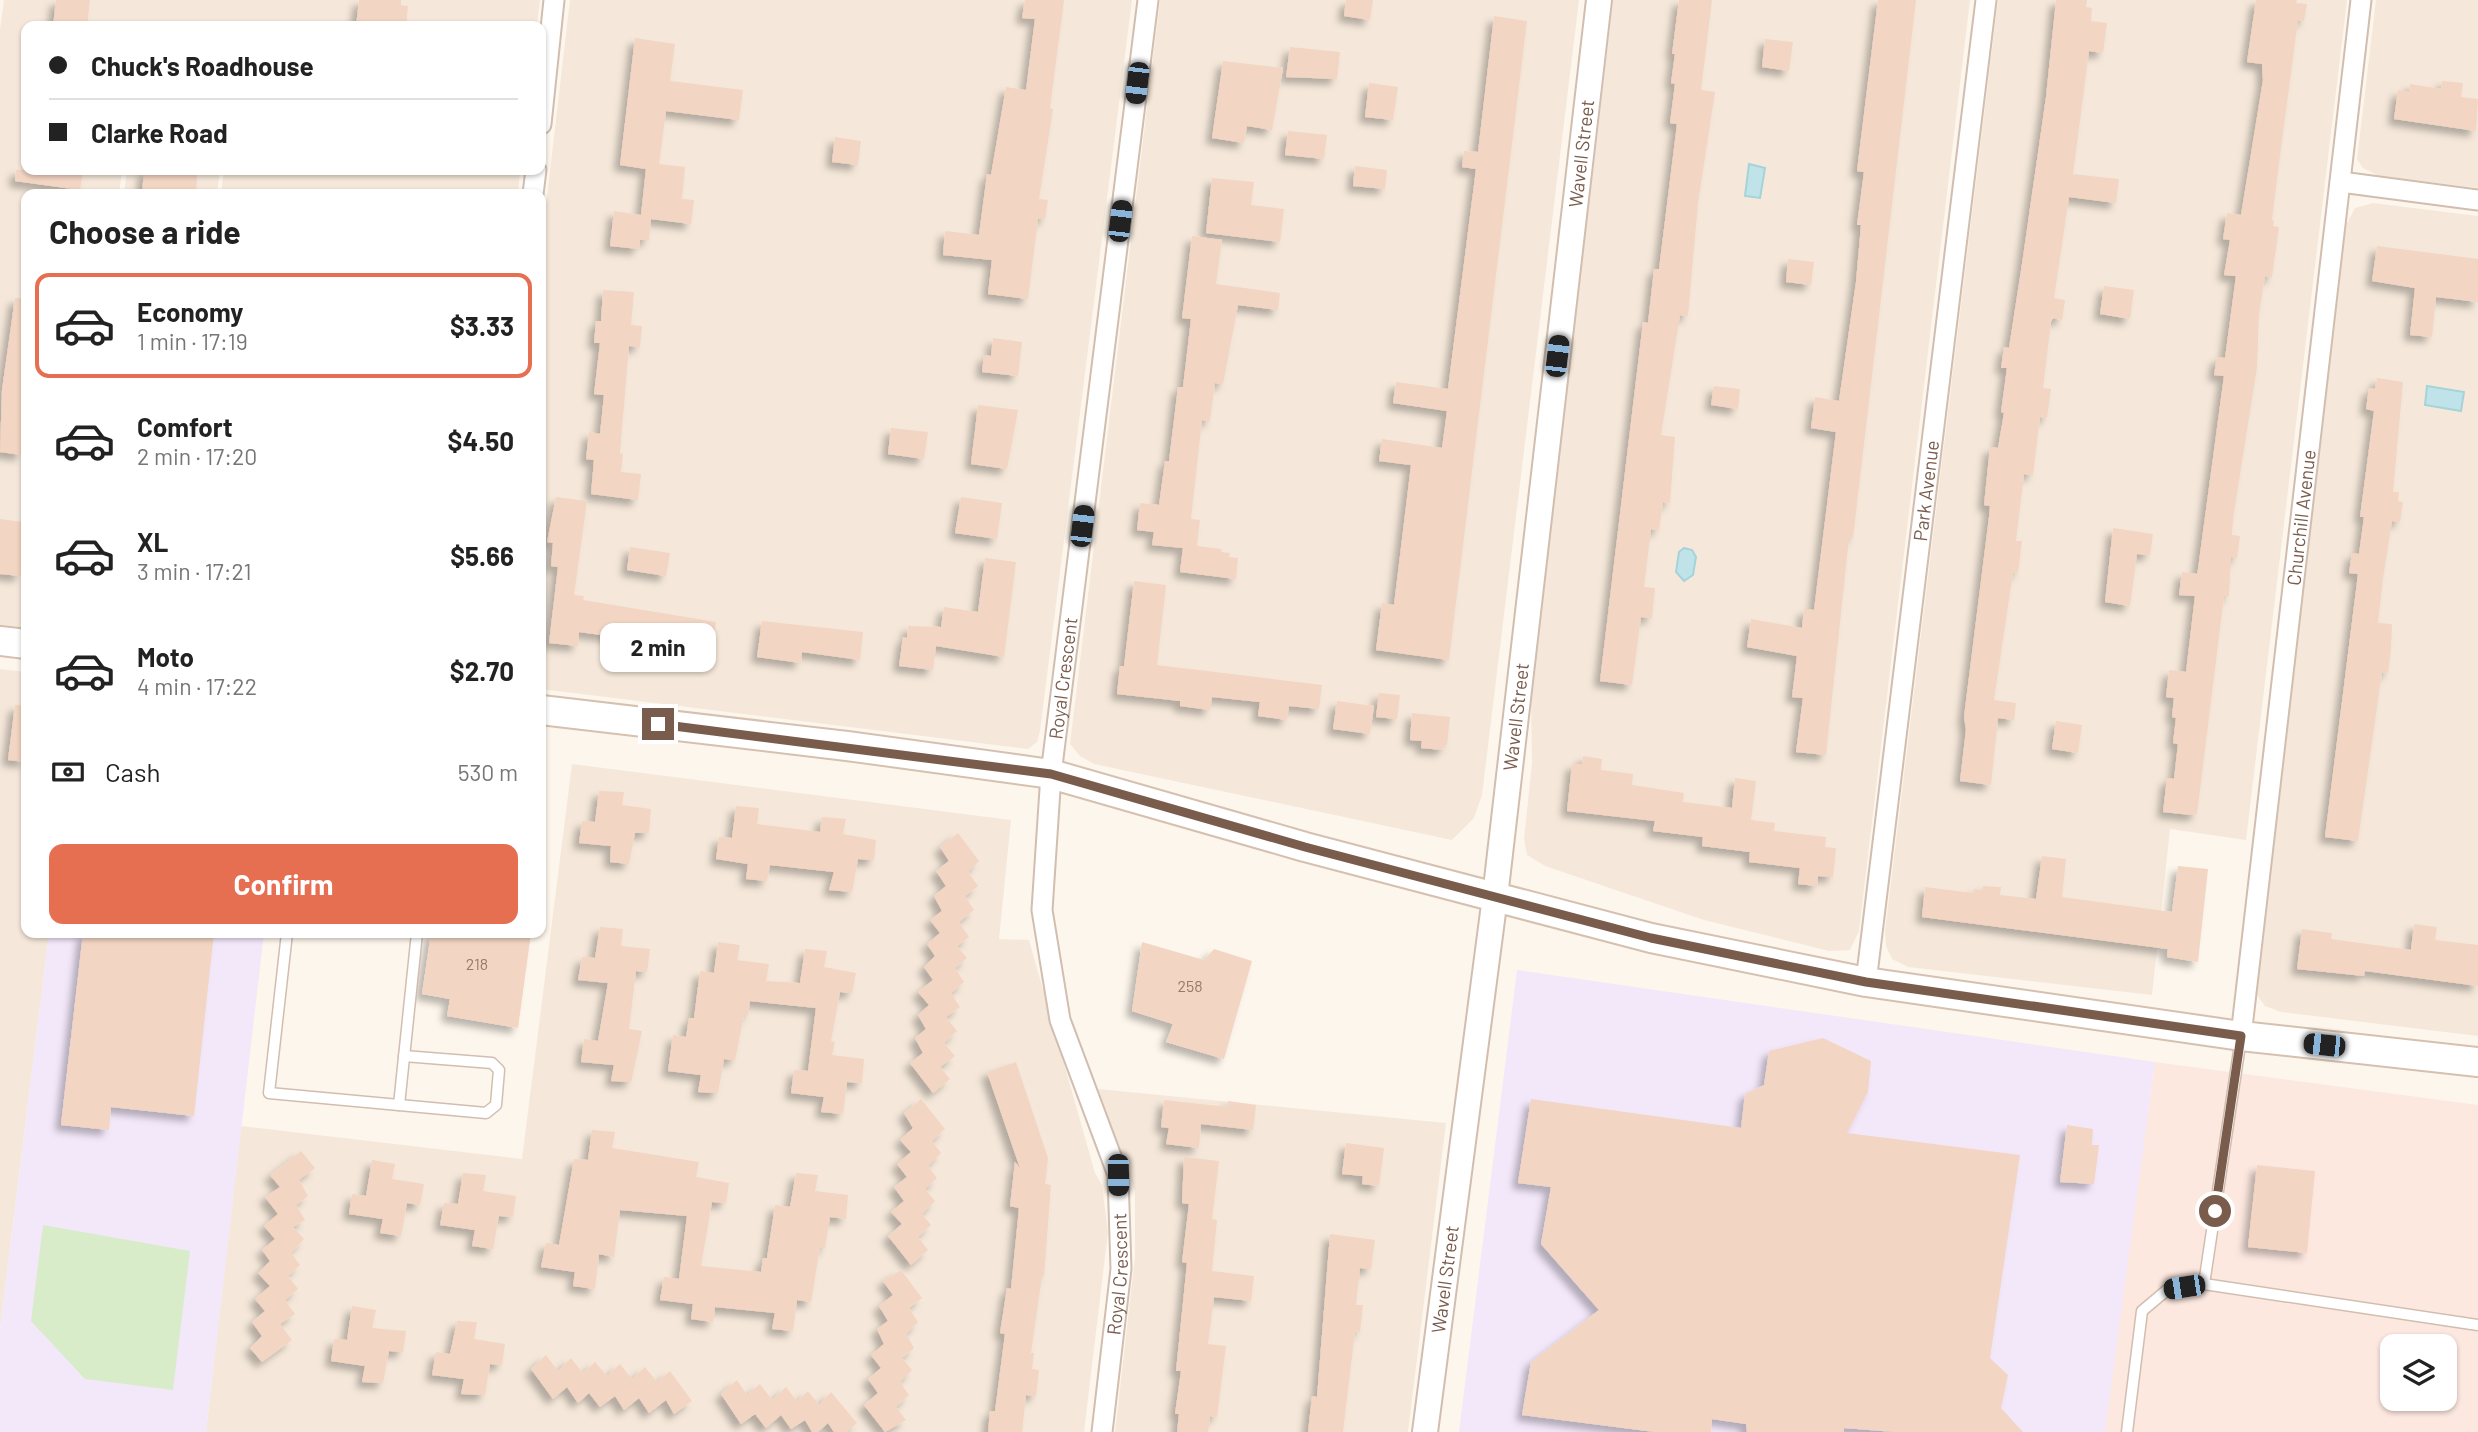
<!DOCTYPE html>
<meta charset="utf-8">
<style>
body{margin:0;font-family:Barlow,sans-serif;background:#f6f6f6;color:#222;height:100vh;display:flex;flex-direction:column;font-size:26px;white-space:nowrap}
*{box-sizing:border-box;margin:0}
p{font-size:23px;color:#767676}
.icon{flex:none;width:38px;height:38px;fill:none;stroke:currentColor;stroke-width:2;stroke-linecap:round;stroke-linejoin:round}
.map{position:relative;flex:1;overflow:hidden}
.drawer{position:absolute;left:21px;top:189px;width:525px;height:749px;display:flex;flex-direction:column;background:#fff;border-radius:14px;box-shadow:0 2px 5px #0004}
.drawer>*{flex:none}
.banner{position:absolute;left:21px;top:21px;width:525px;height:154px;border-radius:14px;box-shadow:0 2px 5px #0004;display:grid;align-content:center;height:154px;padding:0 28px;background:#fff}
.tools{position:absolute;left:2380px;top:1334px;display:grid;gap:14px}
.tools a{display:grid;place-items:center;width:77px;height:77px;border-radius:14px;background:#fff;box-shadow:0 2px 5px #0004;font-size:35px}
.end{position:absolute;width:32px;height:32px;margin:-16px;border:9px solid #7a5c4d;background:#fff;box-shadow:0 0 0 4px #fff}
.from{border-radius:50%}
.bubble{position:absolute;height:49px;border-radius:14px;background:#fff;box-shadow:0 2px 5px #0004;font-size:23px;font-weight:700;line-height:49px;text-align:center}
.car{position:absolute;width:21px;height:42px;margin:-21px -10px;border-radius:9px;box-shadow:0 0 5px 2px #0007;background:linear-gradient(#222 24%,#8ab4d8 0 40%,#222 0 76%,#8ab4d8 0 86%,#222 0)}
.banner b{display:flex;align-items:center;gap:24px;height:66px;font-size:26px}
.banner b+b{border-top:2px solid #e0e0e0}
.banner i{width:18px;height:18px;background:#222}
ul{padding:0;list-style:none}
li{display:flex;align-items:center;gap:21px;height:105px;margin:0 14px 10px;padding:0 14px;border:4px solid transparent;border-radius:14px}
li div{flex:1}
li b{display:block;font-size:26px}
li em{font-style:normal;font-weight:700}
li.current{border-color:#e76f51}
li>.icon{width:63px;height:63px;stroke-width:1.5}
h2{padding:0 28px;font-size:32px;line-height:84px}
.pay{display:flex;align-items:center;gap:18px;height:77px;padding:0 28px;font-size:26px}
.pay p{margin-inline-start:auto}
.primary-button{display:flex;gap:14px;margin-top:auto;padding:14px 28px}
.primary-button a{flex:1;height:80px;border-radius:14px;background:#e76f51;color:#fff;font-size:28px;font-weight:700;line-height:80px;text-align:center}
.map>svg:first-child{display:block}
</style>
<div class="map">
<svg width="2478" height="1432" viewBox="0 0 2478 1432">
<defs>
<filter id="shadow"><feDropShadow dx="-6" dy="6" stdDeviation="3.5" flood-color="#0004"/></filter>
</defs>
<rect width="100%" height="100%" fill="#fdf6ec"/>
<g fill="#f5e8da">
<path d="M4,0H540L537,26H26V170H122L119,194H26V631L0,627V30Z"/>
<path d="M570,0H1132L1040,731L1037,742L1028,749L541,689V247Z"/>
<path d="M1160,0H1579L1482,795L1474,818L1452,840L1094,764L1080,756L1070,744Z"/>
<path d="M1613,0H1970L1859,931L1850,950L1829,951L1704,920L1545,866L1527,855L1524,839L1532,763L1531,700Z"/>
<path d="M1998,0H2347L2246,840L2170,829L2152,995L1908,967L1892,959L1886,946L1885,931Z"/>
<path d="M2376,0H2478V188L2379,176L2363,168L2357,159Z"/>
<path d="M127,170H220L217,194H124Z"/>
<path d="M224,170H520L518,194H221Z"/>
<path d="M2373,203L2478,216V1036L2281,1012L2265,1006L2257,995L2346,225L2355,208Z"/>
<path d="M0,669L26,672V933H49L0,1329Z"/>
<path d="M572,764L1011,820L999,939L1029,940L1095,1173L1102,1185L1108,1232L1084,1432H206L241,1126L522,1159Z"/>
<path d="M1098,1089L1446,1123L1408,1432H1115L1135,1257V1192Z"/>
</g>
<path fill="#fde8e0" fill-rule="evenodd" d="M2155,1062L2478,1105V1432H2104ZM2392,1346H2445V1398H2392Z"/>
<g fill="#f3e8fa">
<path d="M49,933H264L206,1432H0V1329Z"/>
<path d="M1517,970L2155,1062L2105,1432H1459Z"/>
</g>
<path fill="#d8ecc9" d="M43,1225L190,1251L173,1390L85,1379L31,1321Z"/>
<g fill="#bfe3e8" stroke="#a5d3da" stroke-width="2">
<path d="M1749,164L1765,168L1760,198L1745,196Z"/>
<path d="M2427,386L2464,392L2461,411L2425,405Z"/>
<path d="M1684,548L1692,550L1696,557L1693,575L1684,581L1676,572L1679,552Z"/>
</g>
<g fill="#f3d5c3" filter="url(#shadow)">
<path d="M56,0H90L87,26H53Z"/>
<path d="M359,0H401V5L408,6L406,26H356Z"/>
<path d="M1025,0H1064L1050,108L1053,109L1039,199L1048,200L1045,219H1038L1028,299L988,294L992,260L943,255L945,231L979,235L987,174L991,175L1006,87L1026,90L1035,19L1022,18Z"/>
<path d="M1346,0H1373L1370,20L1344,16Z"/>
<path d="M1679,0H1712L1701,90L1715,92L1698,203L1688,316L1680,315L1661,435L1675,437L1670,503L1663,502L1659,530L1651,529L1644,587L1655,588L1652,618L1641,617L1632,685L1600,681L1643,322L1648,323L1654,269H1659L1677,124L1670,123L1675,84L1671,83L1675,54H1672Z"/>
<path d="M1878,0H1916L1853,538H1849L1826,755L1796,752L1803,698L1792,697L1797,656L1747,647L1751,619L1802,628L1804,609L1814,610L1836,432L1811,428L1815,397L1839,401L1856,282L1861,225H1857L1864,172L1857,171Z"/>
<path d="M2056,0H2087L2086,7L2092,8L2091,21L2107,23L2103,53L2089,51L2073,174L2119,179L2116,203L2069,197L2054,298L2065,300L2062,320L2053,318L2051,322L2043,388L2051,389L2047,418L2040,417L2033,475L2024,474L2016,541H2022L2018,573L2013,572L1994,700L2016,703L2014,720L1998,718L1991,785L1960,781L1966,730L1964,717L1989,517L1990,506L1984,505L1990,447L1998,448L2004,413L2001,412L2007,368H2001L2004,347L2009,348L2022,264L2046,97Z"/>
<path d="M2256,0H2297L2296,3L2307,4L2304,21L2298,20L2278,171L2272,220L2274,221L2273,226L2279,227L2272,277L2265,276L2259,314L2257,367L2233,519L2232,535L2240,536L2237,558L2231,557L2229,596H2224L2197,814L2191,815L2163,812L2167,778L2174,779L2178,744L2173,743L2176,718L2172,717L2174,698L2166,697L2169,670L2186,672L2195,596L2179,595L2182,572L2197,574L2198,569L2224,376L2214,375L2217,357L2225,358L2236,276L2224,275L2230,240L2223,239L2227,213L2241,215L2263,80L2262,64L2247,62Z"/>
<path d="M1494,16L1527,21L1449,660L1376,650L1382,603L1394,605L1411,465L1379,461L1382,439L1442,448L1447,411L1393,403L1396,382L1448,389L1476,169L1462,167L1464,151L1478,152Z"/>
<path d="M635,38L675,44L670,81L743,90L739,120L666,111L659,164L685,167L682,199L694,200L691,224L651,219L649,240H640L639,249L610,246L614,211L641,215L646,169L620,165Z"/>
<path d="M1765,39L1793,42L1789,71L1762,67Z"/>
<path d="M1290,47L1340,52L1337,79L1286,77Z"/>
<path d="M1223,61L1283,68L1272,130L1247,126L1244,143L1212,138Z"/>
<path d="M2442,81L2463,83L2461,97L2478,99L2476,131L2394,119L2398,90L2409,92L2410,84L2441,89Z"/>
<path d="M1369,83L1398,87L1393,120L1365,117Z"/>
<path d="M1288,131L1327,135L1324,159L1285,155Z"/>
<path d="M835,137L861,141L858,165L832,162Z"/>
<path d="M1355,166L1387,170L1385,189L1353,186Z"/>
<path d="M16,170H83L80,190L15,181Z"/>
<path d="M144,170L197,174L196,194H142Z"/>
<path d="M1212,178L1254,182L1251,205L1284,209L1280,242L1206,233Z"/>
<path d="M1192,236L1222,240L1216,284L1280,293L1278,310L1238,305L1223,384L1215,383L1210,421L1202,420L1191,519L1200,520L1197,546L1222,549L1221,552L1230,553L1229,557L1238,558L1236,579L1180,572L1183,548L1152,545L1154,532L1137,530L1140,503L1159,505L1165,461H1169L1178,387H1183L1191,319L1182,318Z"/>
<path d="M2377,246L2478,259V302L2436,297L2432,337L2410,335L2415,288L2372,281Z"/>
<path d="M1788,259L1814,262L1811,285L1786,282Z"/>
<path d="M2104,286L2134,290L2130,319L2100,314Z"/>
<path d="M603,290L634,292L631,325L642,326L640,347L629,346L620,453L623,454L621,472L641,474L638,500L591,494L594,460L586,459L589,432L600,434L604,395L594,394L600,343H594L596,321H601Z"/>
<path d="M15,298L26,299V425L22,455L0,452L2,390Z"/>
<path d="M993,338L1022,342L1018,376L982,372L984,355L991,356Z"/>
<path d="M2377,378L2403,382L2393,492H2399L2398,501L2403,502L2400,522L2392,521L2383,578L2378,623L2392,624L2391,649L2388,673L2382,672L2358,841L2325,837L2358,574L2349,573L2352,553L2359,554L2364,517H2360L2374,411L2366,409L2369,388L2375,389Z"/>
<path d="M1714,386L1740,389L1738,409L1711,405Z"/>
<path d="M978,405L1018,410L1007,469L971,464Z"/>
<path d="M891,428L928,432L924,459L888,454Z"/>
<path d="M556,497L587,501L574,595L584,596L583,600L716,622L712,650L579,632L578,646L549,643L558,567L551,566L553,543L547,542Z"/>
<path d="M961,497L1002,503L997,539L955,533Z"/>
<path d="M0,519L23,522L22,535L25,536L21,576L0,574Z"/>
<path d="M2113,528L2153,534L2150,555L2137,554L2130,606L2105,602Z"/>
<path d="M630,547L670,553L666,576L627,570Z"/>
<path d="M985,558L1016,562L1004,657L936,646L933,670L899,666L903,637L907,638L908,626L941,627L944,607L978,612Z"/>
<path d="M1134,581L1166,585L1157,665L1322,685L1319,709L1289,706L1287,720L1258,716L1260,702L1212,697L1210,710L1180,706V701L1117,694L1120,666H1124Z"/>
<path d="M762,621L863,632L860,660L802,652L801,663L757,657Z"/>
<path d="M1379,693L1400,695L1397,719L1376,717Z"/>
<path d="M1337,701L1374,706L1370,734L1333,729Z"/>
<path d="M15,705L26,706V762L8,760Z"/>
<path d="M1412,713L1450,717L1447,745H1444L1443,750L1421,748L1422,741L1410,740Z"/>
<path d="M2056,721L2082,725L2078,753L2052,749Z"/>
<path d="M1583,756L1602,759L1601,770L1633,774L1632,785L1684,793L1683,802L1732,808L1735,778L1756,781L1751,820L1775,823L1774,831L1826,837L1825,847L1836,848L1833,877L1818,876L1817,886L1798,884L1800,868L1749,862L1750,852L1702,846L1703,837L1653,831L1655,821L1567,811L1572,764H1582Z"/>
<path d="M599,791L624,792L622,805L651,809L649,833H635L629,864L610,862L611,846L579,843L582,821L595,822Z"/>
<path d="M736,806L759,808L757,824L820,832L822,817L846,819L843,834L876,840L874,860L858,859L852,892L829,890L834,872L770,865L767,881L746,879L748,864L716,859L719,837L732,838Z"/>
<path d="M958,833L979,861L968,872L978,886L965,896L974,910L959,922L969,937L957,946L967,958L955,968L964,982L951,993L960,1007L946,1017L957,1031L944,1043L955,1056L940,1067L950,1079L933,1093L910,1063L923,1053L915,1038L926,1029L918,1015L929,1005L918,992L933,980L924,967L935,956L927,944L940,933L930,920L942,911L934,896L946,886L936,871L949,861L940,847Z"/>
<path d="M2042,856L2066,859L2062,897L2172,912L2178,866L2208,869L2198,962L2167,957L2168,949L1922,917L1925,887L1973,893L1974,889L1983,890V886L2001,887L2000,895L2036,899Z"/>
<path d="M2414,924L2437,927L2435,940L2478,945V986L2365,971L2364,976L2297,969L2302,929L2332,933L2331,939L2411,950Z"/>
<path d="M600,927L623,929L621,946L650,949L647,972L636,971L629,1029L642,1031L631,1082L611,1081L614,1065L581,1062L584,1039L598,1041L608,983L578,980L582,957L595,958Z"/>
<path d="M83,933H214L194,1116L111,1107L109,1130L61,1125Z"/>
<path d="M431,933H531L518,1028L447,1016L450,999L422,994Z"/>
<path d="M718,942L740,945L737,960L769,964L766,981L800,983L805,949L827,951L824,967L856,973L852,993L840,992L831,1041L835,1042L832,1055L864,1059L862,1083L847,1082L843,1114L821,1112L824,1097L791,1093L794,1070L808,1071L816,1008L750,1001L748,1015H744L735,1060L724,1059L718,1093L698,1092L701,1075L668,1071L673,1035L686,1037L689,1018H694L700,971L714,973Z"/>
<path d="M1142,942L1204,960L1214,949L1252,961L1224,1059L1166,1042L1173,1024L1132,1011Z"/>
<path d="M1823,1038L1871,1061L1868,1092L1847,1133L2020,1155L1990,1358L2008,1375L2001,1408L2023,1432H1895L1844,1428V1432H1747L1746,1424L1712,1419L1711,1432H1655L1522,1415L1531,1362L1599,1310L1541,1244L1551,1187L1518,1183L1531,1099L1741,1128L1745,1094L1764,1085L1769,1051Z"/>
<path d="M1016,1062L1048,1158L1045,1184L1051,1185L1044,1276H1042L1031,1353H1034L1032,1369L1039,1370L1036,1396L1026,1395L1022,1432H988L990,1411H995L1005,1334L1000,1333L1007,1288L1011,1289L1019,1208L1010,1206L1015,1162L1020,1168L987,1072Z"/>
<path d="M921,1099L945,1129L932,1141L941,1153L928,1166L937,1178L925,1189L935,1201L922,1214L931,1225L918,1237L928,1250L911,1265L888,1236L902,1224L891,1212L904,1201L894,1187L907,1177L897,1164L911,1152L900,1140L913,1128L904,1113Z"/>
<path d="M1164,1100L1228,1107V1101L1256,1105L1253,1130L1201,1124L1199,1148L1166,1144L1169,1128L1161,1127Z"/>
<path d="M2067,1125L2093,1129L2092,1145H2099L2094,1184L2060,1182Z"/>
<path d="M592,1130L615,1132L612,1148L699,1162L696,1177L729,1183L726,1203L712,1202L701,1266L761,1272L763,1258H767L775,1205L790,1207L796,1173L818,1175L815,1191L848,1195L846,1219L830,1217L825,1248L820,1247L811,1302L797,1300L793,1331L772,1329L775,1313L715,1307L713,1322L691,1319L693,1304L660,1300L664,1277L679,1279L687,1216L620,1210L614,1257L599,1254L595,1289L573,1286L575,1272L541,1267L546,1243L559,1245L574,1159L588,1160Z"/>
<path d="M1346,1143L1384,1148L1379,1186L1362,1184L1363,1176L1342,1174Z"/>
<path d="M301,1151L315,1168L299,1180L308,1196L296,1205L305,1220L293,1227L304,1239L291,1253L300,1265L288,1276L298,1289L285,1300L295,1314L280,1324L292,1340L262,1362L250,1348L262,1336L252,1322L265,1311L255,1299L270,1286L258,1273L270,1261L262,1250L275,1239L264,1226L278,1214L265,1197L280,1187L270,1175Z"/>
<path d="M1184,1157L1219,1161L1212,1219L1217,1220L1212,1271L1254,1276L1251,1301L1214,1297L1208,1344L1226,1346L1217,1417L1210,1416L1208,1432H1177L1179,1414H1175L1181,1371H1176L1187,1263L1182,1262L1189,1204L1182,1203Z"/>
<path d="M372,1160L395,1164L392,1179L424,1184L420,1205L407,1203L401,1236L380,1233L383,1219L349,1214L352,1194L366,1196Z"/>
<path d="M2257,1165L2315,1171L2307,1253L2248,1247Z"/>
<path d="M463,1173L486,1175L483,1191L516,1196L513,1217L499,1216L493,1249L472,1246L475,1230L440,1225L444,1203L458,1204Z"/>
<path d="M1330,1234L1375,1240L1371,1269L1360,1268L1356,1305H1363L1360,1332L1355,1331L1343,1432H1308L1312,1396L1317,1397Z"/>
<path d="M901,1270L922,1298L909,1308L918,1322L906,1334L914,1348L902,1358L912,1370L900,1382L909,1395L896,1407L906,1420L885,1432L864,1405L878,1393L868,1379L881,1368L871,1355L884,1344L877,1329L888,1321L879,1306L893,1295L883,1281Z"/>
<path d="M352,1306L376,1310L372,1328L406,1331L403,1352L389,1351L383,1383L362,1382L365,1366L331,1361L334,1339L347,1340Z"/>
<path d="M457,1321L477,1322L474,1339L505,1344L502,1365L490,1364L485,1395L461,1394L464,1379L432,1375L436,1352L450,1354Z"/>
<path d="M546,1355L558,1371L571,1358L583,1373L595,1362L607,1376L620,1364L632,1379L645,1367L657,1382L670,1371L692,1401L674,1414L666,1400L649,1413L639,1398L624,1410L615,1396L600,1407L589,1393L578,1403L567,1387L553,1399L531,1369Z"/>
<path d="M737,1380L747,1395L760,1384L772,1400L786,1387L797,1401L808,1391L819,1405L831,1392L857,1423L846,1432H834L828,1423L818,1432H812L805,1420L791,1429L781,1415L766,1428L755,1414L741,1424L721,1394Z"/>
</g>
<g fill="none" stroke-linecap="round" stroke-linejoin="round">
<defs>
<g id="service">
<path d="M287,933L269,1093L399,1105L417,933"/>
<path d="M399,1105L486,1113L496,1105L499,1070L492,1063L404,1056"/>
<path d="M2204,1284L2478,1325"/>
<path d="M2127,1432L2142,1311L2167,1290L2204,1284L2241,1038"/>
</g>
<g id="minor">
<path d="M541,124L554,0"/>
<path d="M2341,182L2478,200"/>
<path d="M533,194L536,170"/>
<path id="s1" d="M1866,982L1986,0"/>
<path id="s2" d="M2241,1036L2361,0"/>
<path id="s3" d="M1102,1432L1121,1269L1118,1175L1060,1020L1042,910L1051,774L1148,0"/>
</g>
<g id="tertiary">
<path id="s4" d="M1425,1432L1495,897L1599,0"/>
</g>
<g id="secondary">
<path d="M0,641L26,644"/>
<path d="M541,710L847,746L1051,774L1305,847L1651,938L1866,982L2241,1036L2478,1062"/>
</g>
</defs>
<use href="#service" stroke="#d1beb0" stroke-width="13"/>
<use href="#minor" stroke="#d1beb0" stroke-width="23"/>
<use href="#tertiary" stroke="#d1beb0" stroke-width="28"/>
<use href="#secondary" stroke="#d6c0b0" stroke-width="32"/>
<use href="#service" stroke="#fff" stroke-width="10"/>
<use href="#minor" stroke="#fff" stroke-width="19"/>
<use href="#tertiary" stroke="#fff" stroke-width="24"/>
<use href="#secondary" stroke="#fff" stroke-width="28"/>
</g>
<g fill="none" stroke-linecap="round" stroke-linejoin="round">
<path stroke="#7a5c4d" stroke-width="9" d="M658,724L1051,774L1305,847L1651,938L1866,982L2241,1036L2215,1211"/>
</g>
<g text-anchor="middle" stroke-width="6" stroke-linejoin="round" paint-order="stroke">
<g font-size="16" fill="#987a6a">
<text x="477" y="970">218</text>
<text x="1190" y="992">258</text>
</g>
<g font-size="19" fill="#7a5c4d" stroke="#fffaf3">
<text dy="7" stroke="none"><textPath href="#s4" startOffset="1288">Wavell Street</textPath></text>
<text dy="7" stroke="none"><textPath href="#s1" startOffset="495">Park Avenue</textPath></text>
<text dy="7" stroke="none"><textPath href="#s2" startOffset="522">Churchill Avenue</textPath></text>
<text dy="7" stroke="none"><textPath href="#s3" startOffset="768">Royal Crescent</textPath></text>
<text dy="7" stroke="none"><textPath href="#s4" startOffset="721">Wavell Street</textPath></text>
<text dy="7" stroke="none"><textPath href="#s3" startOffset="159">Royal Crescent</textPath></text>
<text dy="7" stroke="none"><textPath href="#s4" startOffset="154">Wavell Street</textPath></text>
</g>
</g>
</svg>
<div class="tools">
<a><svg class="icon" aria-label="layers" viewBox="0 0 24 24"><path d="M12 4l9 5-9 5-9-5zM3 14l9 5 9-5"/></svg></a>
</div>
<i class="end from" style="left:2215px;top:1211px"></i>
<i class="end" style="left:658px;top:724px"></i>
<div class="bubble" style="left:600px;top:623px;width:116px">2 min</div>
<i class="car" style="left:1137px;top:83px;rotate:187deg"></i>
<i class="car" style="left:1120px;top:221px;rotate:7deg"></i>
<i class="car" style="left:1557px;top:356px;rotate:7deg"></i>
<i class="car" style="left:1082px;top:526px;rotate:7deg"></i>
<i class="car" style="left:2324px;top:1045px;rotate:276deg"></i>
<i class="car" style="left:1118px;top:1175px;rotate:179deg"></i>
<i class="car" style="left:2184px;top:1287px;rotate:261deg"></i>
<div class="banner">
<b><i class="from"></i>Chuck's Roadhouse</b>
<b><i></i>Clarke Road</b>
</div>
<section class="drawer">
<h2>Choose a ride</h2>
<ul>
<li class="current"><svg class="icon" aria-label="car" viewBox="0 0 24 24"><path d="M5 17H2v-5l4-1 3-4h7l3 4 3 1v5h-3M9 17h6M6 11h13"/><circle cx="7" cy="17" r="2"/><circle cx="17" cy="17" r="2"/></svg><div><b>Economy</b><p>1 min · 17:19</p></div><em>$3.33</em></li>
<li><svg class="icon" aria-label="car" viewBox="0 0 24 24"><path d="M5 17H2v-5l4-1 3-4h7l3 4 3 1v5h-3M9 17h6M6 11h13"/><circle cx="7" cy="17" r="2"/><circle cx="17" cy="17" r="2"/></svg><div><b>Comfort</b><p>2 min · 17:20</p></div><em>$4.50</em></li>
<li><svg class="icon" aria-label="car" viewBox="0 0 24 24"><path d="M5 17H2v-5l4-1 3-4h7l3 4 3 1v5h-3M9 17h6M6 11h13"/><circle cx="7" cy="17" r="2"/><circle cx="17" cy="17" r="2"/></svg><div><b>XL</b><p>3 min · 17:21</p></div><em>$5.66</em></li>
<li><svg class="icon" aria-label="car" viewBox="0 0 24 24"><path d="M5 17H2v-5l4-1 3-4h7l3 4 3 1v5h-3M9 17h6M6 11h13"/><circle cx="7" cy="17" r="2"/><circle cx="17" cy="17" r="2"/></svg><div><b>Moto</b><p>4 min · 17:22</p></div><em>$2.70</em></li>
</ul>
<div class="pay"><svg class="icon" aria-label="cash" viewBox="0 0 24 24"><path d="M3 7h18v10H3z"/><circle cx="12" cy="12" r="2"/></svg>Cash<p>530 m</p></div>
<div class="primary-button"><a>Confirm</a></div>
</section>
</div>
